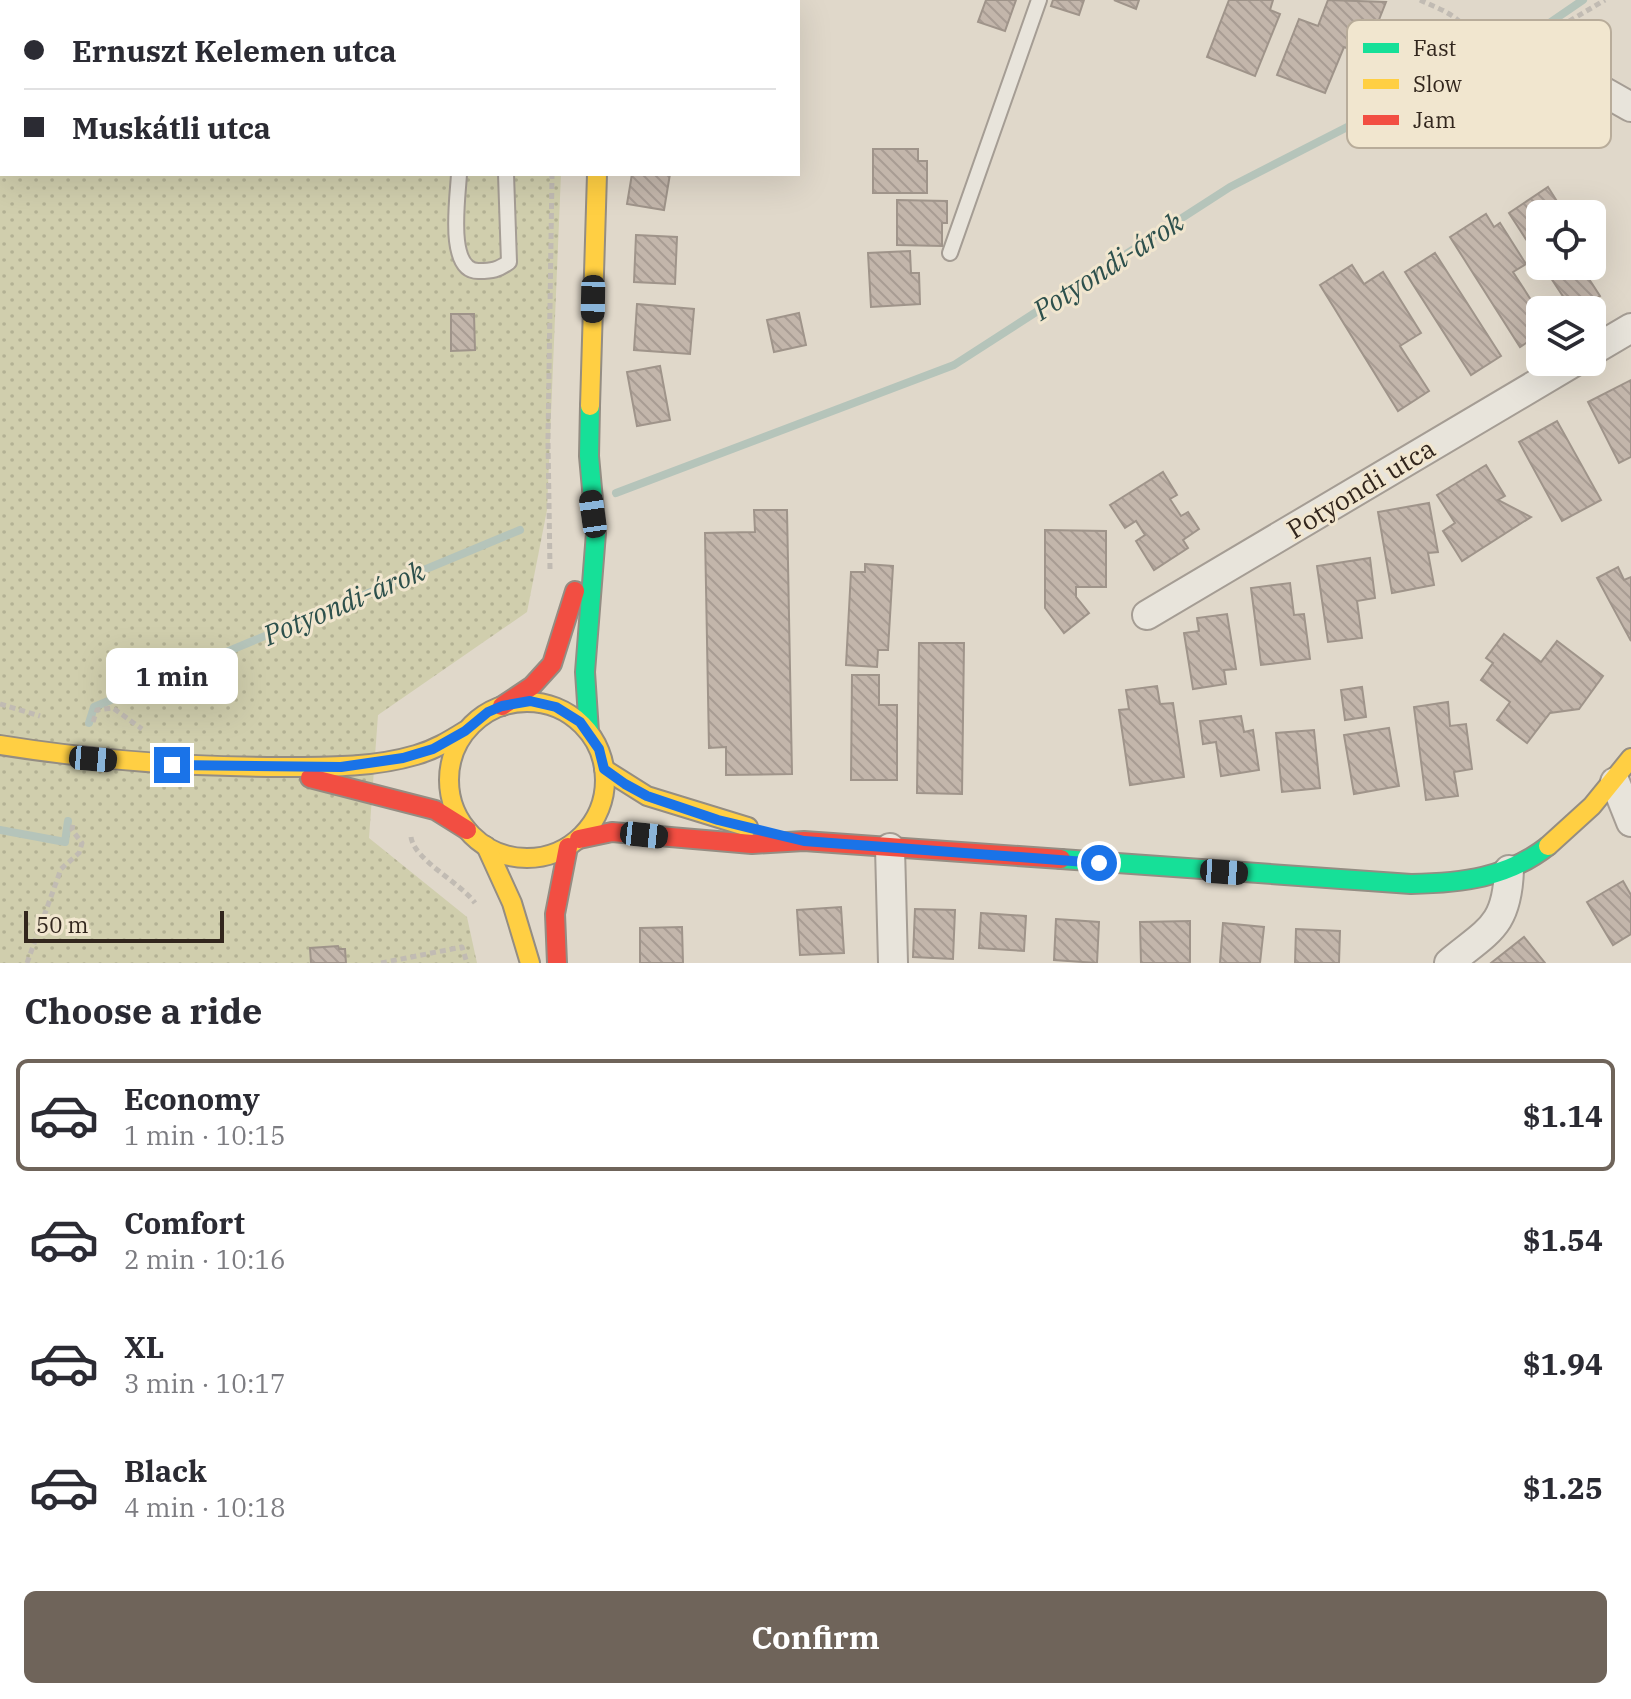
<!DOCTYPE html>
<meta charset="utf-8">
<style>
body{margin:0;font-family:"IBM Plex Serif",serif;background:#f2f2f3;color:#2b2b33;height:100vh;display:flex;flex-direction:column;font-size:30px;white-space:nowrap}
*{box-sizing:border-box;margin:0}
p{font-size:26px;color:#7c7c81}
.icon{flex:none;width:44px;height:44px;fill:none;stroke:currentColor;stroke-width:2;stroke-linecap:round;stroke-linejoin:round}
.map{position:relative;height:963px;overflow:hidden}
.drawer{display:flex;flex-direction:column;background:#fff;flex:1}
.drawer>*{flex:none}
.banner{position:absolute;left:0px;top:0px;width:800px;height:176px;box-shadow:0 8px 32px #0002;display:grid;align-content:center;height:176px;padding:0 24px;background:#fff}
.tools{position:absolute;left:1526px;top:200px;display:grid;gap:16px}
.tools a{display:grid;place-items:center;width:80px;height:80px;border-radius:12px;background:#fff;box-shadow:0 8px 32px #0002;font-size:40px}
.scale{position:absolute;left:24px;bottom:20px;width:200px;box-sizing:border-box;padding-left:8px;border:4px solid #32261d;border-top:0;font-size:22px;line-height:28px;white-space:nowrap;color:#32261d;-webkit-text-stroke:6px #f1e6cf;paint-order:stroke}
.end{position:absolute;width:36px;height:36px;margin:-18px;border:10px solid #1a73e8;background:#fff;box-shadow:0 0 0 4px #fff}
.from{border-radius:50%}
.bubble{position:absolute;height:56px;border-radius:12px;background:#fff;box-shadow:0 8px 32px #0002;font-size:26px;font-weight:700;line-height:56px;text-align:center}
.car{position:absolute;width:24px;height:48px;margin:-24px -12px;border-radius:10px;box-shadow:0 0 6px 2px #0007;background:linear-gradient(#222 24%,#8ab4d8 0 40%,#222 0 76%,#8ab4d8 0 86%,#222 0)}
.banner b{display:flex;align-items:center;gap:28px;height:76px;font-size:30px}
.banner b+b{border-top:2px solid #e1e1e2}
.banner i{width:20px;height:20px;background:#2b2b33}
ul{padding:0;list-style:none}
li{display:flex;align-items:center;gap:24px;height:112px;margin:0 16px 12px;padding:0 8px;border:4px solid transparent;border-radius:12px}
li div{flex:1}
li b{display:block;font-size:30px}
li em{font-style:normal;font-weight:700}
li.active{border-color:#6f645a}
li>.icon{width:72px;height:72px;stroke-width:1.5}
h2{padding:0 24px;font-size:36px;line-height:96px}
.action{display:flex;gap:16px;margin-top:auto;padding:16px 24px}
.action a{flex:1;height:92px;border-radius:12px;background:#6f645a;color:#fff;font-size:32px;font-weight:700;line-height:92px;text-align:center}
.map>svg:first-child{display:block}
</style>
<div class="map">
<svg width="1631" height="963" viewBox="0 0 1631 963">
<defs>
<pattern id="grass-dots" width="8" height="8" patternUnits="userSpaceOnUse" patternTransform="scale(2)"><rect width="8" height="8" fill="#d0cead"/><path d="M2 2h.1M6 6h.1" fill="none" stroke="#b3b194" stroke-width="1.8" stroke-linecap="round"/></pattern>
<pattern id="building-back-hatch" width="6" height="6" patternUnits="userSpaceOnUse" patternTransform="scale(2)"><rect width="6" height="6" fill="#c3b6ab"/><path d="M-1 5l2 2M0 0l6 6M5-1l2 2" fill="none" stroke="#a89c93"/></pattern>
</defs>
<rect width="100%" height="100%" fill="#e0d8ca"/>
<path fill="url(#grass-dots)" d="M0,0L265,2H2V174H561L547,510L527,612L378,715L369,838L467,917L477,963H0Z"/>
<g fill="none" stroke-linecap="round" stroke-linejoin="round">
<g stroke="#b5c4ba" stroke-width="8">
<path d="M616,493L954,365L1230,187L1545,26L1583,0"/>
<path d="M89,723L94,707L520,530"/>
<path d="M0,830L65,842L68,821"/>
</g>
</g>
<g fill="url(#building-back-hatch)" stroke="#9f948a" stroke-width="2">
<path d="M986,0H1016L1005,31L978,22Z"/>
<path d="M1053,0H1084L1079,15L1051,6Z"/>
<path d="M1114,0H1139L1136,9Z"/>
<path d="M1229,0H1273L1270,10L1280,14L1255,76L1207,57Z"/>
<path d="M1328,0L1386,2L1365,55L1344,47L1325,93L1277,75L1299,19L1318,26Z"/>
<path d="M873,149H918V161H927V193H873Z"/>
<path d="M632,174H670L664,210L627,204Z"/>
<path d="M1548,187L1565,214H1540V261L1509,213Z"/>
<path d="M897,200L947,201V223H942V246L897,245Z"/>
<path d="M1486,214L1494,227L1500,223L1526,264L1513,272L1540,314V334L1520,347L1450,237Z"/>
<path d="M636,235L677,237L675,284L634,282Z"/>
<path d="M910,251L911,273H919L920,304L871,307L868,253Z"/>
<path d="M1435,253L1501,356L1471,375L1405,272Z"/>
<path d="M1592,255L1602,270L1589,279L1600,296L1579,310H1572L1543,266H1592Z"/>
<path d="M1352,265L1364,284L1383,272L1421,333L1400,346L1429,391L1398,411L1320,285Z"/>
<path d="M637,304L694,309L690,354L634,350Z"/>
<path d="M799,313L806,345L774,352L767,320Z"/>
<path d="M451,314H474L475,350L451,351Z"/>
<path d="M660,366L670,420L637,426L627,372Z"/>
<path d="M1631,380V457L1619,463L1588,402Z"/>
<path d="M1557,421L1601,500L1562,521L1519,442Z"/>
<path d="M1486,465L1505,496L1498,500L1531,517L1462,561L1443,531L1455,523L1437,495Z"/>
<path d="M1163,472L1177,495L1170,499L1181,516L1188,512L1199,529L1183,540L1188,548L1154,570L1136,541L1145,535L1136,521L1125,528L1110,505Z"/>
<path d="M1429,503L1438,552L1428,553L1434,585L1392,593L1378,512Z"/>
<path d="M754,510H787L792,774L726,775V747L709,748L705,533L755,532Z"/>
<path d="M1045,530L1106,531V587H1076V597L1089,613L1064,633L1045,608Z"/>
<path d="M1370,558L1375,598L1357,601L1362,638L1328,642L1317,566Z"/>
<path d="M865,564L893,566L888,650H878L877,667L846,665L851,572H865Z"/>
<path d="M1618,567L1624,580L1631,577V641L1597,578Z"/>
<path d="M1290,583L1294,615L1304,614L1310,659L1261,665L1251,588Z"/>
<path d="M1227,614L1236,669L1224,670L1226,684L1193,689L1184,633L1199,631L1197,618Z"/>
<path d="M1504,634L1541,662L1557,641L1603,676L1579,709L1550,713L1527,743L1497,720L1510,702L1481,680L1493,663L1486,658Z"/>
<path d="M919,643H964L962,794L917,793Z"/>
<path d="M852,675H879V705H897V780H851Z"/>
<path d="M1157,686L1160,704L1173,703L1184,777L1130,785L1119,710L1129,709L1126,690Z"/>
<path d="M1362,687L1366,717L1345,720L1341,690Z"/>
<path d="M1448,702L1450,726L1466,724L1472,769L1454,772L1458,796L1426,800L1414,707Z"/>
<path d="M1241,716L1244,732L1253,730L1259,770L1221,776L1216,742L1203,744L1200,721Z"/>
<path d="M1389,728L1399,786L1354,794L1344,735Z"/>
<path d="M1314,730L1320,788L1282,792L1276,733Z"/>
<path d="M1623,881L1631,895V934L1613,945L1587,902Z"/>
<path d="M841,907L844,953L800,955L797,910Z"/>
<path d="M915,909L955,910L953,959L913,957Z"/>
<path d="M981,913L1026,916L1024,951L979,948Z"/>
<path d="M1056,919L1099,922L1097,963L1054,960Z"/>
<path d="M1190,921V963H1141L1140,922Z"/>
<path d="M1223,923L1264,927L1260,963H1220Z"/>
<path d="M682,927L683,963H640V928Z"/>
<path d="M1296,929L1340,931L1339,963H1295Z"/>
<path d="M1524,937L1545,963H1491Z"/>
<path d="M338,946L339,949H345L346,963H311L310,948Z"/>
</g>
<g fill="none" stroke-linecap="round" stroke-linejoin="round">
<defs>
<g id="lane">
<path d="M459,174C458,197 446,272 479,271C492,271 498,270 509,262L506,174"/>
<path d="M950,253L1039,0"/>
</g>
<g id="street">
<path d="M1553,63L1631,107"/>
<path d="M1592,351L1631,328"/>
<path d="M1147,615L1574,362"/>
<path d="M1615,782L1631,822"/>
<path d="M890,848L893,963"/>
<path d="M1449,963C1489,930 1507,926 1509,870"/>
</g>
<g id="fast">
<path d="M607,0V2"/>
<path d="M589,732L585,672L596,533L589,456L590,406"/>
<path d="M1061,859L1411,884C1462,883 1507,878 1548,846"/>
</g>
<g id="slow">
<path d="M590,406L597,174"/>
<circle cx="527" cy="780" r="78"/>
<path d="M0,745C93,760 187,767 281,767C326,767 372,768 416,755C434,750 449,741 465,731"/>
<path d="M604,769L647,796L748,827"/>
<path d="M486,846L512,903L530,963"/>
<path d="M1548,846L1592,806L1631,758"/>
</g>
<g id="jam">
<path d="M502,706L532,686L552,664L575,591"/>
<path d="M310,778L435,810L467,830"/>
<path d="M579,839L612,832L752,844L804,841L1061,859"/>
<path d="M557,963L555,914L568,847"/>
</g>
</defs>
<use href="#lane" stroke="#a59d94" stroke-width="18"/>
<use href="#street" stroke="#a59d94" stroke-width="32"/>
<use href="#fast" stroke="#948d83" stroke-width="22"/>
<use href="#slow" stroke="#948d83" stroke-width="22"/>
<use href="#jam" stroke="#948d83" stroke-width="22"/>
<g stroke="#c1bbb3" stroke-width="5" stroke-dasharray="6 4" stroke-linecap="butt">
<path d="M312,0L319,2"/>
<path d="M1420,0C1435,7 1453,13 1464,26C1488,52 1488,68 1530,70"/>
<path d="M556,2V0"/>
<path d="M1546,39L1549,33L1605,0"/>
<path d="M550,569L548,440L552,174"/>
<path d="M0,704L40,716"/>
<path d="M93,722L97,710L113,708L142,729"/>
<path d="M411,837C414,860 461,883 475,903"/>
<path d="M27,963L61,869L79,853L82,843L72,830L73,823"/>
<path d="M381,963L462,947L467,963"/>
</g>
<use href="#lane" stroke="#e8e4db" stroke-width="14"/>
<use href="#street" stroke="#e8e4db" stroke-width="28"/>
<use href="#fast" stroke="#16e098" stroke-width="18"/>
<use href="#slow" stroke="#ffcf43" stroke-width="18"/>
<use href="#jam" stroke="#f24e42" stroke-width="18"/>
</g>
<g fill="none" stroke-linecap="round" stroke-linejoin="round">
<path stroke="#1a73e8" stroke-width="10" d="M172,765L341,767L403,758L433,749L465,731L488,712L502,706L530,701L556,707L580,722L599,749L604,769L625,784L647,796L718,820L804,841L1099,863"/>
</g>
<g text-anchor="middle" stroke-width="6" stroke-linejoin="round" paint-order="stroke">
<g font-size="26" fill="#32261d" stroke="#f1e6cf">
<text transform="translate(1361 489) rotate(-31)" y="9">Potyondi utca</text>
</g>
<g font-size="28" font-style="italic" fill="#2d504c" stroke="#f1e6cf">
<text transform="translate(1108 266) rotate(-33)" y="10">Potyondi-árok</text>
<text transform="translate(344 603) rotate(-23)" y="10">Potyondi-árok</text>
</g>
</g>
<rect x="1347" y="20" width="264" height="128" rx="12" fill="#f1e6cf" stroke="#b8ac9a" stroke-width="2"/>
<rect x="1363" y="43" width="36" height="10" fill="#16e098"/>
<rect x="1363" y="79" width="36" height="10" fill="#ffcf43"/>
<rect x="1363" y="115" width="36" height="10" fill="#f24e42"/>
<g font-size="22" fill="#32261d">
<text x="1413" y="56">Fast</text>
<text x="1413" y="92">Slow</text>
<text x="1413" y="128">Jam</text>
</g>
</svg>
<div class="tools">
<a><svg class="icon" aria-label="locate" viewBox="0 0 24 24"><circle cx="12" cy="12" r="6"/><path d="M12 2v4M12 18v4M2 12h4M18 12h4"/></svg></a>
<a><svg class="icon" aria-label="layers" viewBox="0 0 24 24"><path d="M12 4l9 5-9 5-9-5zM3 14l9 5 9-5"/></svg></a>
</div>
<div class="scale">50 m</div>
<i class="end from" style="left:1099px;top:863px"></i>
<i class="end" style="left:172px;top:765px"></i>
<div class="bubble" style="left:106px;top:648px;width:132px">1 min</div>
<i class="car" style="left:593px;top:299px;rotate:181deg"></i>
<i class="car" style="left:593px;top:514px;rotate:352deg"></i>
<i class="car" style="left:93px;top:759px;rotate:95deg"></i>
<i class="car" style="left:644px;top:835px;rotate:96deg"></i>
<i class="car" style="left:1224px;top:872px;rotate:94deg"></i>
<div class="banner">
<b><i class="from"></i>Ernuszt Kelemen utca</b>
<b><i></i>Muskátli utca</b>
</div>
</div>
<section class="drawer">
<h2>Choose a ride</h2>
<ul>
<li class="active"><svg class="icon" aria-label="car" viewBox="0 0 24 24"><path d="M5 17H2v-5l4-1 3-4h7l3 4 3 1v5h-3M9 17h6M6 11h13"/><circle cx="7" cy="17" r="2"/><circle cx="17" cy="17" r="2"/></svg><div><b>Economy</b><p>1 min · 10:15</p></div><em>$1.14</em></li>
<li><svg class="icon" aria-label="car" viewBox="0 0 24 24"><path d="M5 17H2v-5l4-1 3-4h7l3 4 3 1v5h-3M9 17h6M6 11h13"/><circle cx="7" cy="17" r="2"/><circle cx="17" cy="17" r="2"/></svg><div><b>Comfort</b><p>2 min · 10:16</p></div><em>$1.54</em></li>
<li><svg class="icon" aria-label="car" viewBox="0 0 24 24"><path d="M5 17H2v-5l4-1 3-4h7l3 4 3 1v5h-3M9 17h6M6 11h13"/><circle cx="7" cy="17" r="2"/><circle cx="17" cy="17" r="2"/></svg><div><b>XL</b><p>3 min · 10:17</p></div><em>$1.94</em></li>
<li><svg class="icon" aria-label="car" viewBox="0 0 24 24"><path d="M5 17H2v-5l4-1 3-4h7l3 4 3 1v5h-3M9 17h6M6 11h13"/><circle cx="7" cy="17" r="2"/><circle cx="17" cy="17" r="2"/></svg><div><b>Black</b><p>4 min · 10:18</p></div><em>$1.25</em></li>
</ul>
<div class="action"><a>Confirm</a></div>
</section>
